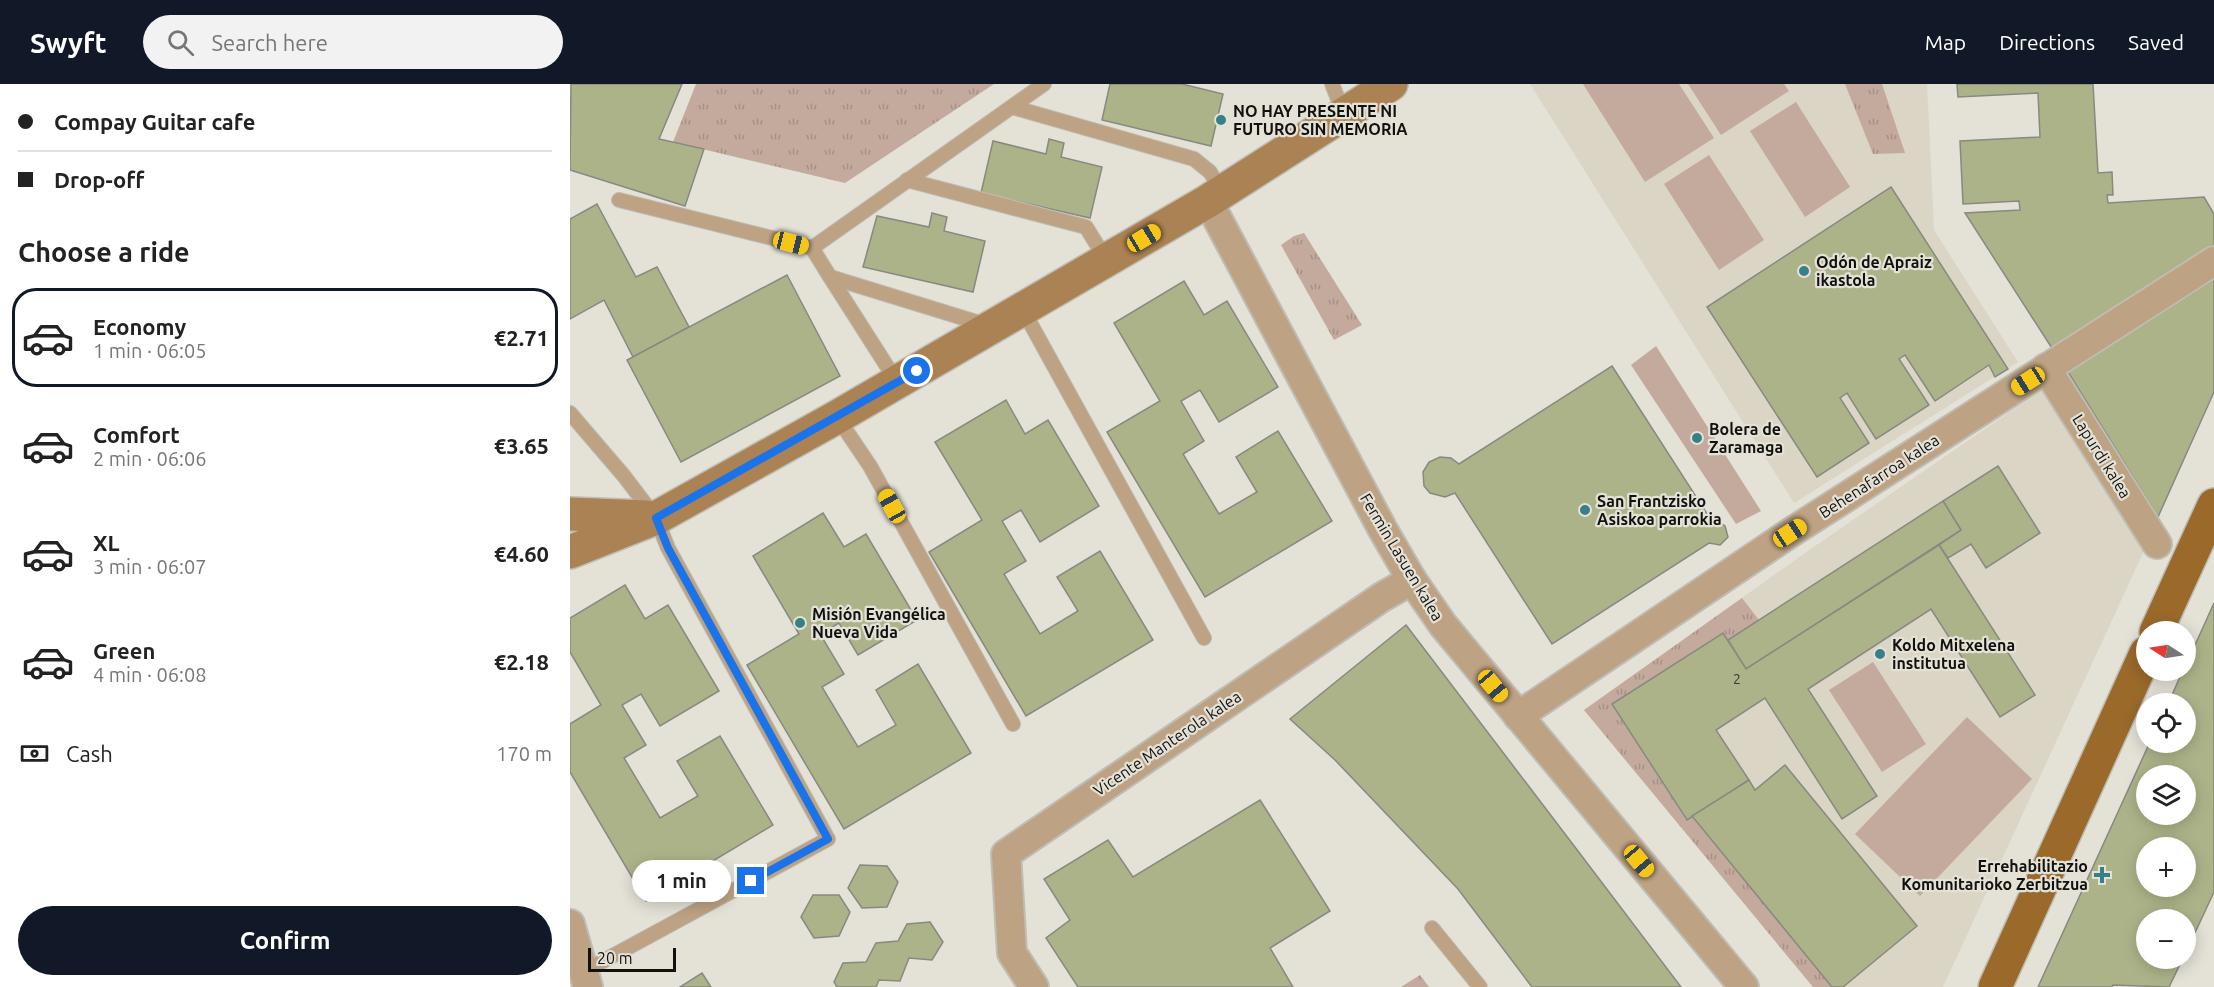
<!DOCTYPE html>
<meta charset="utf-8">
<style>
body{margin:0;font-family:Ubuntu,sans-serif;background:#f2f2f2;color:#222;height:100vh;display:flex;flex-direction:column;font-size:22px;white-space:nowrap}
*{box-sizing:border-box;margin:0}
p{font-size:20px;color:#767676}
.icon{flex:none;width:33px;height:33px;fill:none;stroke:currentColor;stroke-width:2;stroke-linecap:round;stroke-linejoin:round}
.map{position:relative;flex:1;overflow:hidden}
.drawer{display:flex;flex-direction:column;background:#fff;width:570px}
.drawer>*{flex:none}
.banner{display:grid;align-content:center;height:132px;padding:0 18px;background:#fff}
.needle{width:39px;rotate:282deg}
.buttons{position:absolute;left:1566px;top:537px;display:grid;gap:12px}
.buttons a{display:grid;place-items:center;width:60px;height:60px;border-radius:50%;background:#fff;box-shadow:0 3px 15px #0003;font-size:30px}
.scale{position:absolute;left:18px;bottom:15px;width:88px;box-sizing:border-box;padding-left:6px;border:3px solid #12110e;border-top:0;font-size:16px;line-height:21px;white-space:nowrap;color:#12110e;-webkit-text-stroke:4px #e4e1d7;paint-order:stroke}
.end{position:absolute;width:27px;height:27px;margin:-14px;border:8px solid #1a73e8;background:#fff;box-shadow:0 0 0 3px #fff}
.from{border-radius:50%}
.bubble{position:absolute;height:42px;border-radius:21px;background:#fff;box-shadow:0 3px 15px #0003;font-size:20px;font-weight:600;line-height:42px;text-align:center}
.car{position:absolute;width:18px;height:36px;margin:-18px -9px;border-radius:8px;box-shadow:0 0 4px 2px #0007;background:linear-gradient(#f5c518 24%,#345 0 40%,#f5c518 0 76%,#345 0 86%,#f5c518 0)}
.banner b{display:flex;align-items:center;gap:21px;height:57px;font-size:22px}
.banner b+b{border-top:2px solid #e0e0e0}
.banner i{width:15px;height:15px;background:#222}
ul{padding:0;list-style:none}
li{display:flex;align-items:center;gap:18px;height:99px;margin:0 12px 9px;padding:0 6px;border:3px solid transparent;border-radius:24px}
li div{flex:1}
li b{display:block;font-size:22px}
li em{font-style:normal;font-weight:600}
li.active{border-color:#111827}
li>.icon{width:54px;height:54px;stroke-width:1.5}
h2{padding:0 18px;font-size:27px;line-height:72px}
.pay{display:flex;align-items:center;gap:15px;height:66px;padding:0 18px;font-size:22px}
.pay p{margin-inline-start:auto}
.action{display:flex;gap:12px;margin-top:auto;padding:12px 18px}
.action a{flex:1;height:69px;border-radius:36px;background:#111827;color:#fff;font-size:24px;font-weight:600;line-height:69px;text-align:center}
header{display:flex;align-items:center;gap:36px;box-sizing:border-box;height:84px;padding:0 30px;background:#111827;color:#fff}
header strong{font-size:28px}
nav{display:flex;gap:33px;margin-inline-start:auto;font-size:21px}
.search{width:420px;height:54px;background:#f2f2f2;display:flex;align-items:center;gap:15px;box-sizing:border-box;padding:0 21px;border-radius:33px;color:#767676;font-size:22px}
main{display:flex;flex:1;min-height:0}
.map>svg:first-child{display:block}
</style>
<header>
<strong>Swyft</strong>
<div class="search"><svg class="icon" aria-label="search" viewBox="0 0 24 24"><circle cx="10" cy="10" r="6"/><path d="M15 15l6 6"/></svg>Search here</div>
<nav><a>Map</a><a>Directions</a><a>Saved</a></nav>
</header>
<main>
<section class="drawer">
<div class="banner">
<b><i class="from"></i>Compay Guitar cafe</b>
<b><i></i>Drop-off</b>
</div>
<h2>Choose a ride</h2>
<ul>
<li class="active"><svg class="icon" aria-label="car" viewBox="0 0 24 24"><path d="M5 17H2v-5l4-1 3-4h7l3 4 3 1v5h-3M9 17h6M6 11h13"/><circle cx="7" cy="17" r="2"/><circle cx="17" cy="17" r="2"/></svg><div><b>Economy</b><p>1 min · 06:05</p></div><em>€2.71</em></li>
<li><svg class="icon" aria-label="car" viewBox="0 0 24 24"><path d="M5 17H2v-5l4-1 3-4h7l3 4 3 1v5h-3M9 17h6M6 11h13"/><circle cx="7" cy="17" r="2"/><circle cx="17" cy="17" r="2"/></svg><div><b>Comfort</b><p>2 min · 06:06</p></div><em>€3.65</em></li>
<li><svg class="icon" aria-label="car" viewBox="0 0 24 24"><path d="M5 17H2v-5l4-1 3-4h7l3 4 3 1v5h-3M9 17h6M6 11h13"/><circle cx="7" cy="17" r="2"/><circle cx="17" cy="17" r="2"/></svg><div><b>XL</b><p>3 min · 06:07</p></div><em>€4.60</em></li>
<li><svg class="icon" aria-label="car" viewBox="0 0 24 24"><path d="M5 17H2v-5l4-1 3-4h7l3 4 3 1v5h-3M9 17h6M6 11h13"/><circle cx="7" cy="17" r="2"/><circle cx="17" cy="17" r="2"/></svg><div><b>Green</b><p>4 min · 06:08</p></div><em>€2.18</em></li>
</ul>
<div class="pay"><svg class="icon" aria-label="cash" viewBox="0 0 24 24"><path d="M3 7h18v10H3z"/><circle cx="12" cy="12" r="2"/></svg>Cash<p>170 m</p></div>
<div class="action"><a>Confirm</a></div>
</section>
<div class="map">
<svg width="1644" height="903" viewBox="0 0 1644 903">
<defs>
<pattern id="grass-tufts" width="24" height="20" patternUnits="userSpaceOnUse" patternTransform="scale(1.5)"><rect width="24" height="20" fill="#c4aa9d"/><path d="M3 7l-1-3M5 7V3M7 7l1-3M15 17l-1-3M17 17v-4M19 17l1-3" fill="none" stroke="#a79186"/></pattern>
</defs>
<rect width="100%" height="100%" fill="#e4e1d7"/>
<g fill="#dad5c4">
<path d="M960,0H1357L1364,146L1448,278L1224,419Z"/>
<path d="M1476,303L1578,458L1373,903H1243L1014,626L1235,469Z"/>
</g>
<g fill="url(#grass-tufts)">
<path d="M126,0H424L275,99L103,58Z"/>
<path d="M1275,0H1312L1335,69L1303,70Z"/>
<path d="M734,149L792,241L764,256L711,161L724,152Z"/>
<path d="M1172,514L1189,536L1158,556L1152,549L1043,620L1116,736L1122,732L1262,903H1243L1014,626Z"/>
<path d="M850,891L859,903H830H831Z"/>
</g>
<g fill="#c4aa9d">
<path d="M1013,0H1109L1144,54L1075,98Z"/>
<path d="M1118,0H1214L1219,7L1151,51Z"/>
<path d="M1226,18L1280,103L1235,133L1180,47Z"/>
<path d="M1139,71L1194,156L1149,186L1094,100Z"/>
<path d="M1086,262L1191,427L1166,440L1061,281Z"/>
<path d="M1303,578L1356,660L1312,688L1259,606Z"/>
<path d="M1397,633L1462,695L1350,812L1285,750Z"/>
</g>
<g fill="#adb389" stroke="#888980" stroke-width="1.5" fill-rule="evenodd">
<path d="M1,0H112L89,55L134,65L115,122L0,86Z"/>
<path d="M540,0H612L653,10L641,62L532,36Z"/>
<path d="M1387,0H1523L1528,89L1542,88L1543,111H1537L1538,119L1634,113L1644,130V168L1485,269L1395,129L1450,126L1449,117L1393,120L1390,57L1470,53L1468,9L1388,13Z"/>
<path d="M479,55L494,59L491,73L532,83L520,134L411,109L423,57L476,70Z"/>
<path d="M1321,103L1438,285L1425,293L1419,281L1365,317L1335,271L1329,275L1359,321L1306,355L1277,309L1270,314L1299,359L1247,393L1137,223Z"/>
<path d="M27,120L66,193L87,183L119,243L63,273L34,216L0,235V135Z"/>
<path d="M362,129L377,133L374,147L415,157L403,208L293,183L307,132L359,143Z"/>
<path d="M217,191L270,292L111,378L57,276Z"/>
<path d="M1644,195V308L1588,433L1498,288Z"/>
<path d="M614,197L634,231L657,217L708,303L649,338L630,306L611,317L634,357L613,370L649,430L687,408L666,373L708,347L762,437L635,513L537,348L590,317L544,239Z"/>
<path d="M1042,282L1143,439L1149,438L1155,442L1158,453L1150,461L1139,459L982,560L885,409L875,413L860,409L854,402L853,388L859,378L870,373L881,374L889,380Z"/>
<path d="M436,316L455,350L478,336L529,422L470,458L451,426L432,437L456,477L434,490L470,550L508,527L487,493L530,467L583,556L456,632L359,468L412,436L365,358Z"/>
<path d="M1428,382L1470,449L1416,484L1401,460L1378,474L1369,461L1391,446L1373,417Z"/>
<path d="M1373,417L1391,446L1176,585L1158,556Z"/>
<path d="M253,429L274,463L296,450L347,536L288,571L269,539L250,550L274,590L252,603L288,663L326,641L306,606L348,580L401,669L274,745L177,581L229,550L183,472Z"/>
<path d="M1369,461L1465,611L1430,633L1361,525L1238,605L1307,712L1272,735L1195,614L1146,646L1179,696L1117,736L1042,620L1153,549L1176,585Z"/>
<path d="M55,501L75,535L98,521L149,607L90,642L71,610L52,621L76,661L54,674L90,734L128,712L107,677L150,652L203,741L76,817L0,688V640L31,621L0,568V534Z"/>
<path d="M1644,519V808L1616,868V836H1576V874H1613L1599,903L1543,901L1542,903H1468L1580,658H1616V620H1598L1613,586H1616V581ZM1576,692H1616V730H1576ZM1576,764H1616V802H1576Z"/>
<path d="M836,541L1011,771L1111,903H962L888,805L765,676L720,635Z"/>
<path d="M1215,681L1347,842L1273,903H1262L1122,732L1179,696L1185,706Z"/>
<path d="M690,716L760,827L700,864L723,903H508L476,854L500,836L474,795L538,756L563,793Z"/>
<path d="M290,781L317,782L328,798L317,823L292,824L278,804Z"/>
<path d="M243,811H269L280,828L269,852L244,854L231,833Z"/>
<path d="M360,838L373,858L362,876L339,874L330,897L309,896L306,903H267L264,898L273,879L296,878L306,859L328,857L337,840Z"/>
<path d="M132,889L141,903H110Z"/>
</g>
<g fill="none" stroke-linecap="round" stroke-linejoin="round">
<defs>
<g id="lane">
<path d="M762,0L774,30"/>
<path d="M442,23L624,75L640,88L652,108"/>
<path d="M337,96L516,143L537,177"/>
<path d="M49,116L242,164L260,193"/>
<path d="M242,164L474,0"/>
<path d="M453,226L634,554"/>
<path d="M327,298L260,193L416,241"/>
<path d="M0,329L54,392L86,434L98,464L258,755L13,888"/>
<path d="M267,333L300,382L443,640"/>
<path d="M862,844L910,903"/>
</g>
<g id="street">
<path d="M638,117L813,446L842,496L873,541L1174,903"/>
<path d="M1476,284L1587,460"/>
<path d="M948,632L1220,449L1644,177"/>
<path d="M0,840L18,903"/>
<path d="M464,903L442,869L436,770L812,513L842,496"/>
</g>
<g id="secondary">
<path d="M0,430L76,433"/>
<path d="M0,468L86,434L267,333L638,117L821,0"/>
</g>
<g id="primary">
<path d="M1586,548L1644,421"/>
<path d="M1425,903L1576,569"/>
</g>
</defs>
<use href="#lane" stroke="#bebcb3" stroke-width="16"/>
<use href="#street" stroke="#bebcb3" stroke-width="32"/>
<use href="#secondary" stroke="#bebcb3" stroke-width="36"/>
<use href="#primary" stroke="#bebcb3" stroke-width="36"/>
<use href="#lane" stroke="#bda283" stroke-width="14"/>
<use href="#street" stroke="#bda283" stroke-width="28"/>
<use href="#secondary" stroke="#aa8253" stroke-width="33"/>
<use href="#primary" stroke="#9b6a2b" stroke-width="33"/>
</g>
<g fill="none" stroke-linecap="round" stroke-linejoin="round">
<path stroke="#1a73e8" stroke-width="8" d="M181,797L258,755L98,464L86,434L347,287"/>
</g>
<g fill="#388088" stroke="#e4e1d7" stroke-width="2">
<circle cx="651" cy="36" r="6"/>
<circle cx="1234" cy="187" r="6"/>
<circle cx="1127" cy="354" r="6"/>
<circle cx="1015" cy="426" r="6"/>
<circle cx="230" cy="539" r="6"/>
<circle cx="1310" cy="570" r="6"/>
<path d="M1529 782h6v6h6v6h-6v6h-6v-6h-6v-6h6z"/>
</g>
<g text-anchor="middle" stroke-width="4.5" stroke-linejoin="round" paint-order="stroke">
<g font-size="14" fill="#393a2d">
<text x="1167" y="600">2</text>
</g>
<g font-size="16" font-weight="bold" fill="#12110e" stroke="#e4e1d7" text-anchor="start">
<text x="663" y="33">NO HAY PRESENTE NI<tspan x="663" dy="18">FUTURO SIN MEMORIA</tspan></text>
<text x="1246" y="184">Odón de Apraiz<tspan x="1246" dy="18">ikastola</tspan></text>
<text x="1139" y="351">Bolera de<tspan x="1139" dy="18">Zaramaga</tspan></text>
<text x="1027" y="423">San Frantzisko<tspan x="1027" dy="18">Asiskoa parrokia</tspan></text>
<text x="242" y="536">Misión Evangélica<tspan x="242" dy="18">Nueva Vida</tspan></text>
<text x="1322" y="567">Koldo Mitxelena<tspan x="1322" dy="18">institutua</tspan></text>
<text x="1518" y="788" text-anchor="end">Errehabilitazio<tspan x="1518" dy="18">Komunitarioko Zerbitzua</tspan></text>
</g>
<g font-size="16" fill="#12110e" stroke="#e4e1d7">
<text transform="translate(1532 372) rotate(58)" y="6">Lapurdi kalea</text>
<text transform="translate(1309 392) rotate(-33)" y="6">Behenafarroa kalea</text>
<text transform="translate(832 473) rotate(59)" y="6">Fermin Lasuen kalea</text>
<text transform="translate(597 659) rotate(-34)" y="6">Vicente Manterola kalea</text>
</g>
</g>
</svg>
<div class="buttons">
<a><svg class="needle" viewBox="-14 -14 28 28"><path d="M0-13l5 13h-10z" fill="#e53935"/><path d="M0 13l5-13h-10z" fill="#767676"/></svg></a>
<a><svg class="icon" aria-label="locate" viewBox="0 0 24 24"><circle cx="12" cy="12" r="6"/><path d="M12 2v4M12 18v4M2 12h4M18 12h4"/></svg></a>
<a><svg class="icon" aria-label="layers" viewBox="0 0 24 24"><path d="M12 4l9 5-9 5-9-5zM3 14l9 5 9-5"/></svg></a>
<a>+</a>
<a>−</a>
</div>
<div class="scale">20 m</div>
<i class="end from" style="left:347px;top:287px"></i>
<i class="end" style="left:181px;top:797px"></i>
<div class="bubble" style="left:62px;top:776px;width:99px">1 min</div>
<i class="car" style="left:574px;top:154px;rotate:59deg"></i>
<i class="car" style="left:221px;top:159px;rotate:104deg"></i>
<i class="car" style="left:1458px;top:297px;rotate:238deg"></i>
<i class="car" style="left:322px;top:422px;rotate:331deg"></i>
<i class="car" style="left:1220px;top:449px;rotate:57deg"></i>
<i class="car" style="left:923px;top:602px;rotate:140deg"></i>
<i class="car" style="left:1069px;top:777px;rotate:140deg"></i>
</div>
</main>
